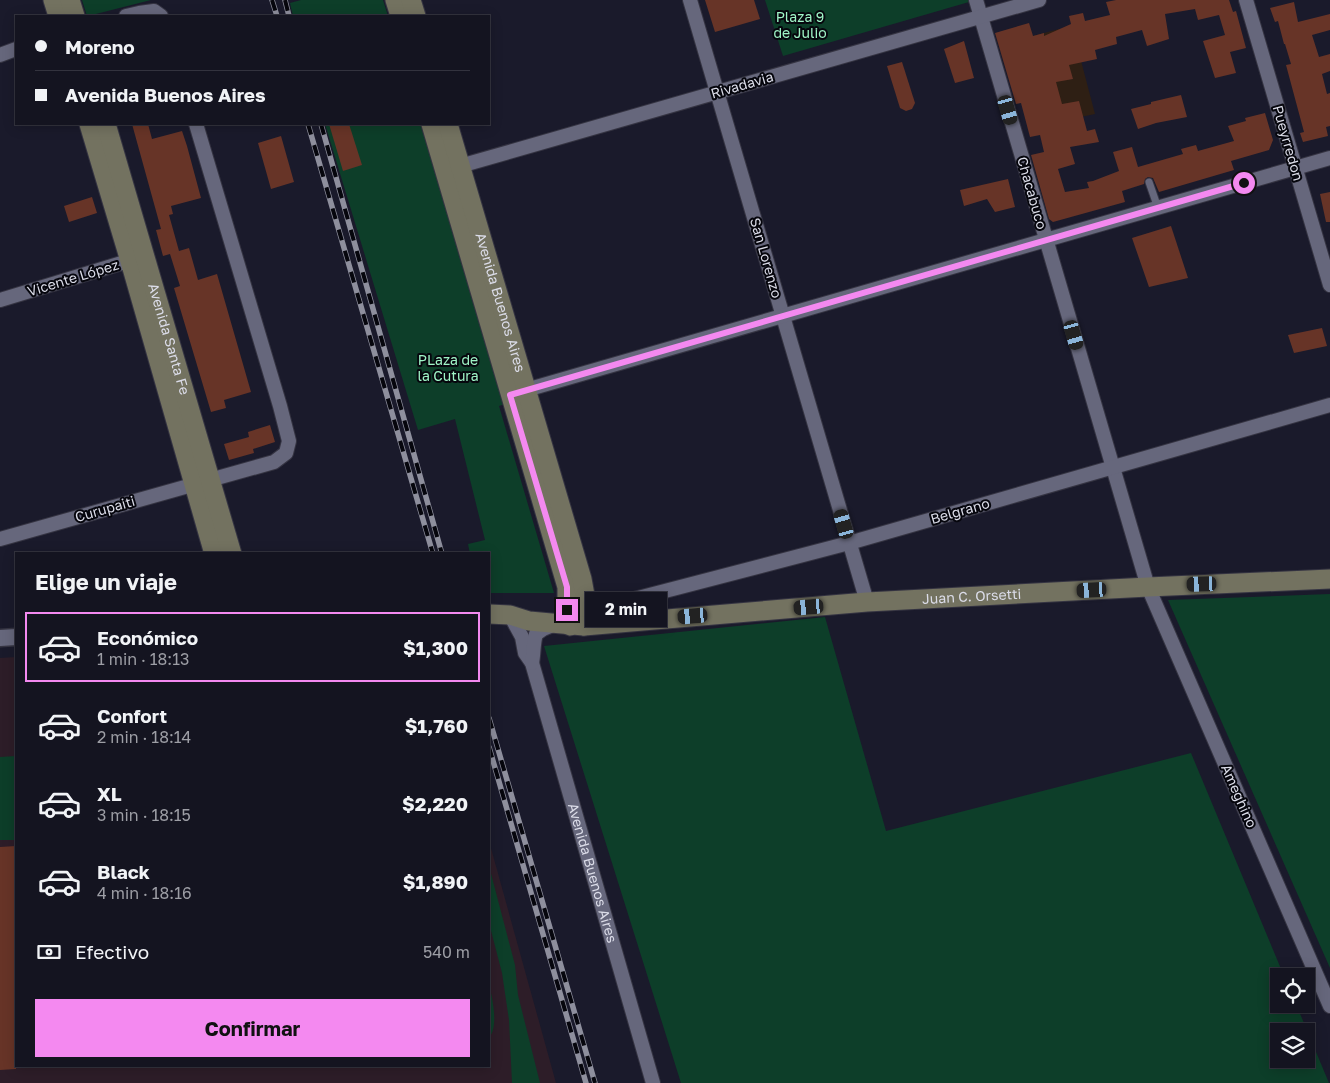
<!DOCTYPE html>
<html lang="es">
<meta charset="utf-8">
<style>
body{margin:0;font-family:"Golos Text",sans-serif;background:#21212d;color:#f1f3f6;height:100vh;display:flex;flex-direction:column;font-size:19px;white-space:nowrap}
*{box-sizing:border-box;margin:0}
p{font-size:16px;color:#9d9ea5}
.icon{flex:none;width:28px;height:28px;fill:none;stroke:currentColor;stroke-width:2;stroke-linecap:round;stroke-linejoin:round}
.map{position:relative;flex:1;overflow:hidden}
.details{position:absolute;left:15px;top:552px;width:475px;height:515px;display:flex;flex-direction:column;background:#141420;border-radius:0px;box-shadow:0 2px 12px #0003,0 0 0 1px #33333e}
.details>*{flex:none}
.guide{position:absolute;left:15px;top:15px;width:475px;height:110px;border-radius:0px;box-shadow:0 2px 12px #0003,0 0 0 1px #33333e;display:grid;align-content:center;height:110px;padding:0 20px;background:#141420}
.buttons{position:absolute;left:1270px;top:968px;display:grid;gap:10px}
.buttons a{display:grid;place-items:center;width:45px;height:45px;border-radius:0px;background:#141420;box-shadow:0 2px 12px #0003,0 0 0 1px #33333e;font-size:25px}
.end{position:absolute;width:22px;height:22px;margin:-11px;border:6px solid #f489f0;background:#111;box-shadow:0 0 0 2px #111}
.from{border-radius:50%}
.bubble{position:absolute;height:35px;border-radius:0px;background:#141420;box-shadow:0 2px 12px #0003,0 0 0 1px #33333e;font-size:16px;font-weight:700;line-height:35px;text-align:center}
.car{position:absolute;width:15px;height:30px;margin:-15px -8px;border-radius:6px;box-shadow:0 0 4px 1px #0007;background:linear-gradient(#222 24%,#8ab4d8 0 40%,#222 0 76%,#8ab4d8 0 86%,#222 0)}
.guide b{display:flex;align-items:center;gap:18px;height:48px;font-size:19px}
.guide b+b{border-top:1px solid #33333e}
.guide i{width:12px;height:12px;background:#f1f3f6}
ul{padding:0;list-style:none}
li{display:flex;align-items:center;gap:15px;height:70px;margin:0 10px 8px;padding:0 10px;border:2px solid transparent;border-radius:0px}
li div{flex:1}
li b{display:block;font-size:19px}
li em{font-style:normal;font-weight:700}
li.on{border-color:#f489f0}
li>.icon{width:45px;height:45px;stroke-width:1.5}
h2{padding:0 20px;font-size:22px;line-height:60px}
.pay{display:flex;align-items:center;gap:12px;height:55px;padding:0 20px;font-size:19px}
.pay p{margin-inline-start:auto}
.action{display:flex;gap:10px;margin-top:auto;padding:10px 20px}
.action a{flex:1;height:58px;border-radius:0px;background:#f489f0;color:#111;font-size:20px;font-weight:700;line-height:58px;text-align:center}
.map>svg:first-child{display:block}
</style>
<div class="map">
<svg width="1330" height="1083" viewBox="0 0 1330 1083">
<rect width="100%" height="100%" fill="#1a1a2b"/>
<path fill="#2d1d28" d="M16,657V1066H489V841L556,1083H0V658Z"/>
<path fill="#2e1f14" d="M1059,29L1079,53L1095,114L1057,122L1033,36Z"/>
<g fill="#0d3e29" fill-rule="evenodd">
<path d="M82,0H151L88,16H87Z"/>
<path d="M301,0H383L388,16H293L290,3Z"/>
<path d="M765,0H969V2L783,56Z"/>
<path d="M325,124H422L508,403L499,406L554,593H489V554H470L468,544L485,540L455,419L418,430Z"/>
<path d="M1330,594V968L1168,600Z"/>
<path d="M825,617L886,831L1191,753L1284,976H1279V1004H1296L1329,1083H681L544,646ZM1279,1031H1306V1059H1279Z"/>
<path d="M16,756V840H0V757Z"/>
<path d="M489,866L515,965L518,995L540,1083H512L509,1020L502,973L489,923Z"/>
<path d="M489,984C492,997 498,1022 491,1035H489Z"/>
</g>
<g fill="#673427">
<path d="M705,0H754L760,19L715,32Z"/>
<path d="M1116,0H1229L1233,12L1236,11L1246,48L1230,52L1236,73L1215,78L1203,41L1225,35L1219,15L1198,20L1195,9L1165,14L1169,39L1147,46L1142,30L1116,37L1117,44L1095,50L1097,59L1069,65L1073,79L1056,82L1062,104L1079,101L1087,131L1095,129L1099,142L1070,147L1075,164L1058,169L1065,192L1089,188L1087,182L1093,181L1119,171L1113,152L1132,147L1138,167L1183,154L1181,149L1196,145L1198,151L1234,141L1228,126L1246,121L1245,118L1265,113L1273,140L1269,150L1231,161L1234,170L1159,192L1153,178L1148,177L1145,179L1144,184L1122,191L1125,202L1053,222L1049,219L1031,155L1044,152L1040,135L1030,137L1021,103L1016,104L995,33L1029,23L1033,36L1044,33V36L1071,24L1069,16L1083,13L1085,21L1110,15L1106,2Z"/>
<path d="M1294,2L1298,22L1330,14V30L1312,35L1319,57L1330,54V71L1322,74L1327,94L1330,93V126L1326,127L1328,136L1303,142L1300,133L1304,132L1286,65L1291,64L1285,44H1284L1278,21L1275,22L1270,8Z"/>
<path d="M964,41L974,78L955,83L944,49Z"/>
<path d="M902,62L915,103L912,109L906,111L900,108L887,66Z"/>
<path d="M1181,95L1187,117L1156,123L1138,129L1131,109L1151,104V102Z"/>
<path d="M132,124H148L152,139L182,131L187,146L201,198L171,206L173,214L169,215L179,251L189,248L198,280L217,274L251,392L224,400L226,408L211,412L174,288L180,286L170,254L163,256L156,230L161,229Z"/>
<path d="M329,124H349L362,165L343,171Z"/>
<path d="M281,136L294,182L271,189L258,143Z"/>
<path d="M1008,179L1015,207L995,212L987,199L964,206L960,190Z"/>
<path d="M1330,192V222H1326L1320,194Z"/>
<path d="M92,197L97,213L69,222L64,206Z"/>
<path d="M1171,226L1188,278L1149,287L1132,238Z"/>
<path d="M1322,328L1327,346L1294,353L1288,335Z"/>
<path d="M270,425L275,442L253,449L254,453L229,460L224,444L249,437L248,432Z"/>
<path d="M16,846V1069L0,1070V847Z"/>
</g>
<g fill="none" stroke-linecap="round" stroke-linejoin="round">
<defs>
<path id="service" d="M1149,182L1158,208"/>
<g id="minor">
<path d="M690,0L867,602"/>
<path d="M976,0L1148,587L1330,1006"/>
<path d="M1246,0L1330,285"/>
<path d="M126,16L139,13L154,11L161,16"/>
<path d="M0,55L16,49"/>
<path d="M453,168L1039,0"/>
<path d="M0,300L138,258"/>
<path d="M519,392L1330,158"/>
<path d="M0,539L274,462L286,453L289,441L280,406L196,124"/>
<path d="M588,611L849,543L1330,405"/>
<path id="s1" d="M510,615L522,637L525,653L532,663L653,1083"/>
<path d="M532,663C534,653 533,644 536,634L543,629L555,624"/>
</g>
<path id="tertiary" d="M0,638L16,637"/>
<g id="secondary">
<path d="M53,0L58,16"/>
<path d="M70,0L75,16"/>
<path d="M395,0L400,16"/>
<path d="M411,0L416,16"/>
<path d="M89,124L130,261L214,554"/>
<path id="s2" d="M106,124L232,554"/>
<path d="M431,124L567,587V610L565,615V620L570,626"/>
<path id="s3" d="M448,124L582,579L589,617L588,623L584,626"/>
<path id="s4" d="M489,614L510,615L529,621L584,626L867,602L1148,587L1330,579"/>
</g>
</defs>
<use href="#service" stroke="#353442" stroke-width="9"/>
<use href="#minor" stroke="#353442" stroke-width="16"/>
<use href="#tertiary" stroke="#353442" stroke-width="19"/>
<use href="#secondary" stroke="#353442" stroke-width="21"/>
<use href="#service" stroke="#66677c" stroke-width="7"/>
<use href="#minor" stroke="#66677c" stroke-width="14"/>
<use href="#tertiary" stroke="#66677c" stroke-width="16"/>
<use href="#secondary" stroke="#737260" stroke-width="19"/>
<defs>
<g id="rail">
<path d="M272,0L277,16"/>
<path d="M285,0L289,16"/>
<path d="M308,124L433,554"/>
<path d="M321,124L442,554"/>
<path d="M489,718L595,1083"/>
<path d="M489,747L586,1083"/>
</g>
</defs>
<use href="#rail" stroke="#8e8f9d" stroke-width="5.5"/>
<use href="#rail" stroke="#06060d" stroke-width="4" stroke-dasharray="11" stroke-linecap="butt"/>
</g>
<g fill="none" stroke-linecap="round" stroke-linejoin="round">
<path stroke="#f489f0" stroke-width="6" d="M567,610V587L510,395L1244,183"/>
</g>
<g text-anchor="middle" stroke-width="4" stroke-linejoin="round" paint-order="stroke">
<g font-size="14" fill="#9ff5c7" stroke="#06060d">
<text x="800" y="22">Plaza 9<tspan x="800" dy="16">de Julio</tspan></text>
<text x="448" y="365">PLaza de<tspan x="448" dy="16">la Cutura</tspan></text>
</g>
<g font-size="14" fill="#dbdce8" stroke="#06060d">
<text transform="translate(742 85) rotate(-16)" y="5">Rivadavia</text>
<text transform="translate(1288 143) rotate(74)" y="5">Pueyrredon</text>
<text transform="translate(1032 193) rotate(74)" y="5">Chacabuco</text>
<text transform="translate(766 258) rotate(74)" y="5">San Lorenzo</text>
<text transform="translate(73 278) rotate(-17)" y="5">Vicente López</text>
<text dy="5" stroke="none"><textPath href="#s3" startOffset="186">Avenida Buenos Aires</textPath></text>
<text dy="5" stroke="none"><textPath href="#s2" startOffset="224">Avenida Santa Fe</textPath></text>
<text transform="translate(105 509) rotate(-16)" y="5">Curupaiti</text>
<text transform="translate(960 511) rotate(-16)" y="5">Belgrano</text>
<text dy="5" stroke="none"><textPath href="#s4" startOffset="485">Juan C. Orsetti</textPath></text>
<text transform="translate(1239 796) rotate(66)" y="5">Ameghino</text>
<text dy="5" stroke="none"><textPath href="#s1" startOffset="272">Avenida Buenos Aires</textPath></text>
</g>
</g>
</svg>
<div class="buttons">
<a><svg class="icon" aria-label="locate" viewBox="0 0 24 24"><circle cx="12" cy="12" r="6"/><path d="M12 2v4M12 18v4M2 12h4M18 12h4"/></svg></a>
<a><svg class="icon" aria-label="layers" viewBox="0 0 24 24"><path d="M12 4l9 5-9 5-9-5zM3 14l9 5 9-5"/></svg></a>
</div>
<i class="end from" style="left:1244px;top:183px"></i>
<i class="end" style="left:567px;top:610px"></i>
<div class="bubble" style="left:585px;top:592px;width:82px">2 min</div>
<i class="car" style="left:1008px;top:110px;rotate:164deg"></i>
<i class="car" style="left:1074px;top:335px;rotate:164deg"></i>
<i class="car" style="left:844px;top:524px;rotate:344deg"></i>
<i class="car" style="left:1202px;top:584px;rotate:268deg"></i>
<i class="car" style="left:1092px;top:590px;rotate:267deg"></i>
<i class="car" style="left:809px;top:607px;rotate:265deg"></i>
<i class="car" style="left:693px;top:616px;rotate:265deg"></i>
<div class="guide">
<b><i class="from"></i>Moreno</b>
<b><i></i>Avenida Buenos Aires</b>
</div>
<section class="details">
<h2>Elige un viaje</h2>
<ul>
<li class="on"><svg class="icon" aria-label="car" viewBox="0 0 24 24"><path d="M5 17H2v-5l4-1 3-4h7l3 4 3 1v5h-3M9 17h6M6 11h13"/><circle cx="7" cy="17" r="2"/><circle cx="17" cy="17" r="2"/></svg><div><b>Económico</b><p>1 min · 18:13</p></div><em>$1,300</em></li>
<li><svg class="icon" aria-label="car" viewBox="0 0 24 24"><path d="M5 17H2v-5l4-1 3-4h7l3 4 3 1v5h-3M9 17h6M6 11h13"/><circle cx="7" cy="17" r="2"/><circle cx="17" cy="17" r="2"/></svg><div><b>Confort</b><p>2 min · 18:14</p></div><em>$1,760</em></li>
<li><svg class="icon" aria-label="car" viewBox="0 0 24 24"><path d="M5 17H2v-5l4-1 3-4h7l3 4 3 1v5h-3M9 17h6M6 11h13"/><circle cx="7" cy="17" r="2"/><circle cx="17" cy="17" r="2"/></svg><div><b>XL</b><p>3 min · 18:15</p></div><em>$2,220</em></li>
<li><svg class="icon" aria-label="car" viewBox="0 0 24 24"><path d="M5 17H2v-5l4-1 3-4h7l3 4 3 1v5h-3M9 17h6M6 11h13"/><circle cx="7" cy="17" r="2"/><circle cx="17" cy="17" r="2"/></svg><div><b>Black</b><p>4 min · 18:16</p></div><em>$1,890</em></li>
</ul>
<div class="pay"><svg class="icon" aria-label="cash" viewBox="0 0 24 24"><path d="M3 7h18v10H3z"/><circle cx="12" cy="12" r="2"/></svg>Efectivo<p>540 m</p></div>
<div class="action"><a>Confirmar</a></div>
</section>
</div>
